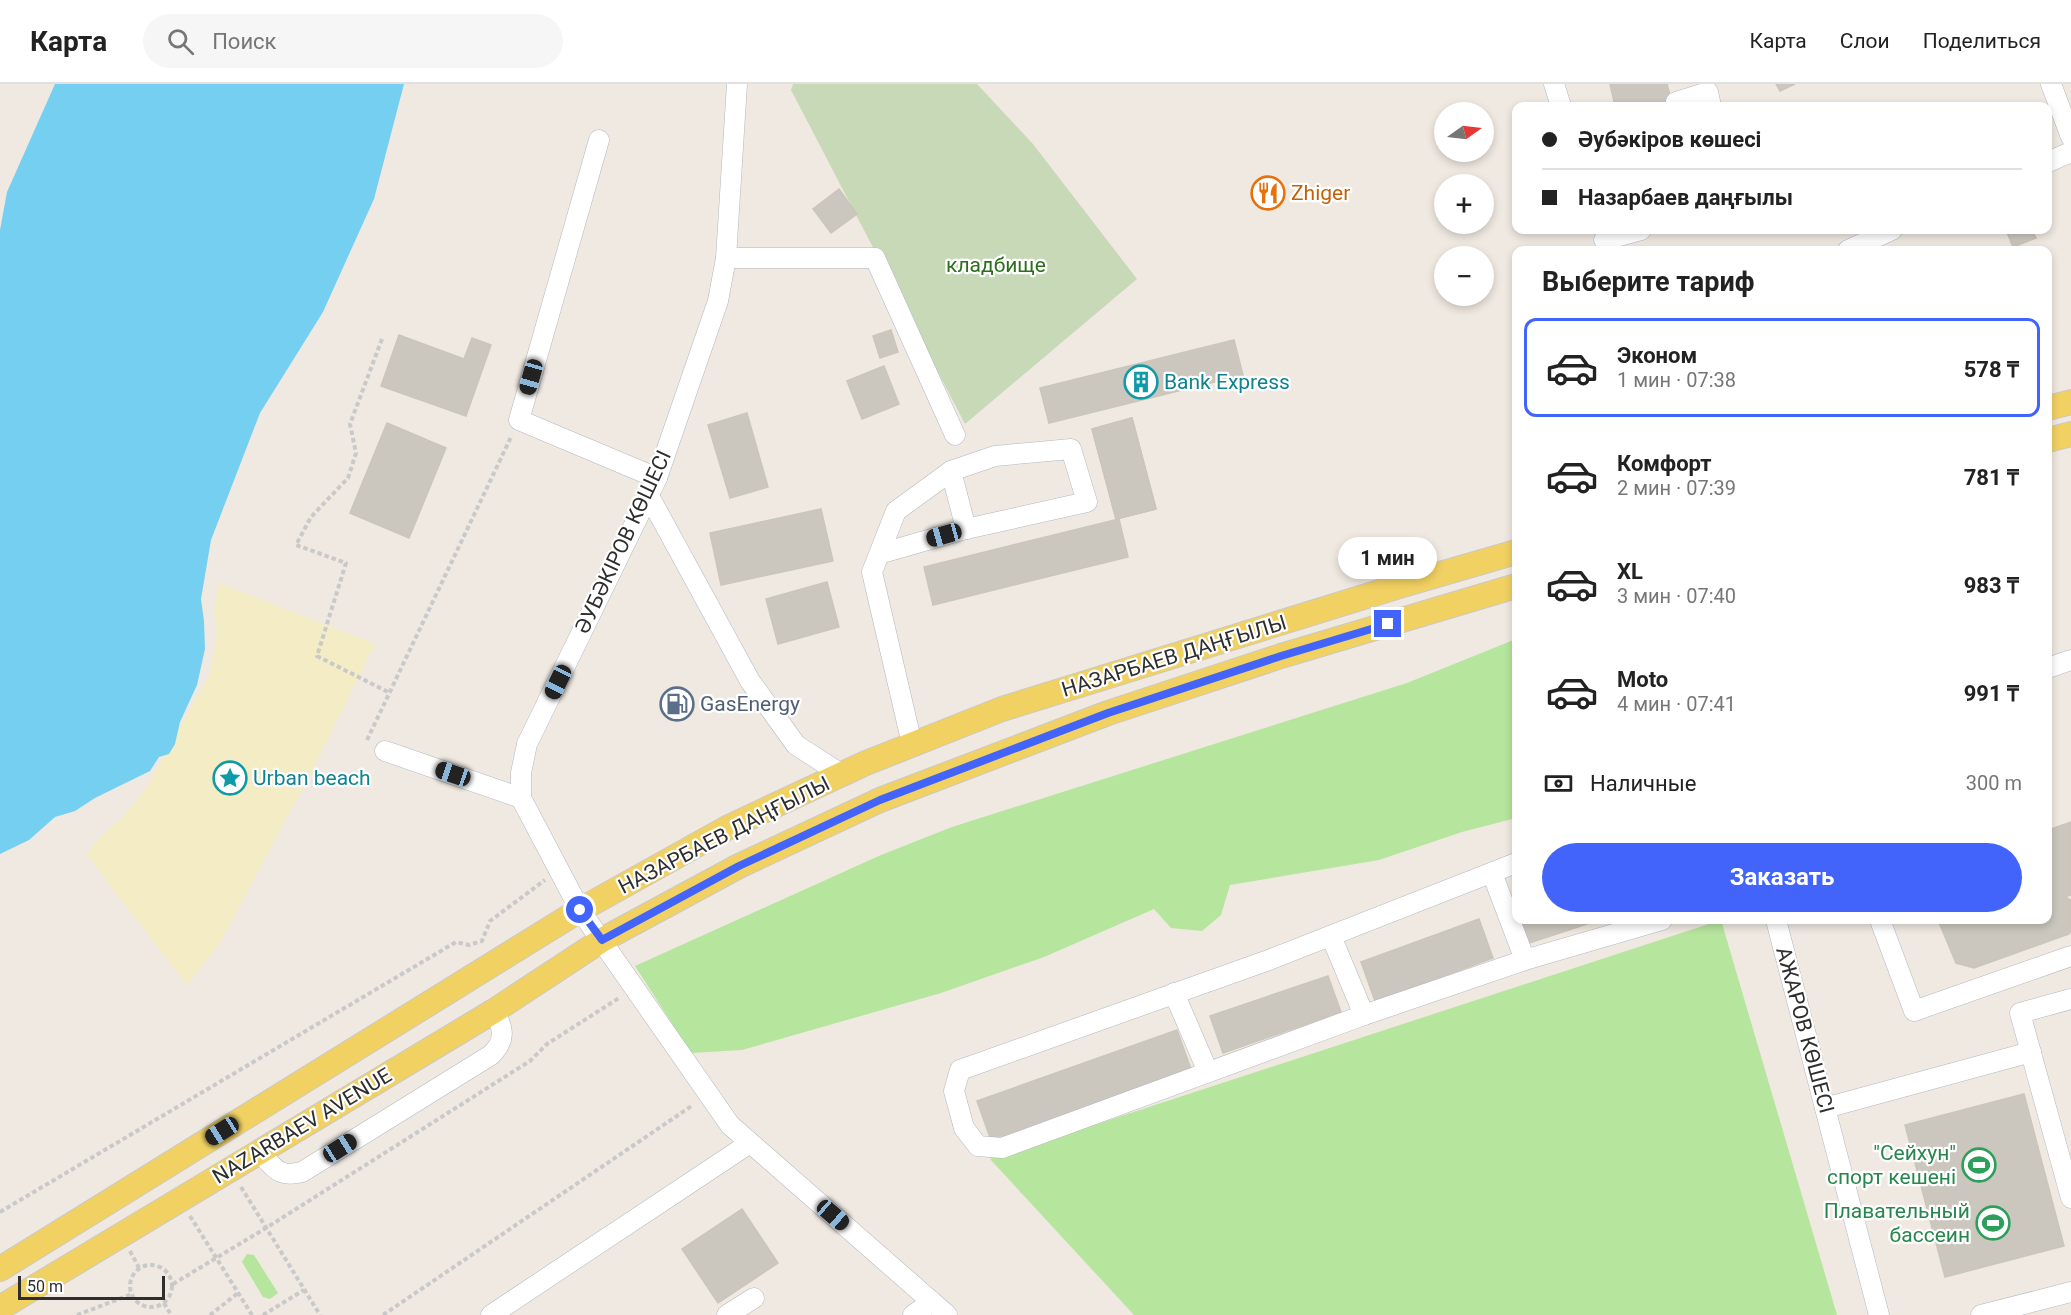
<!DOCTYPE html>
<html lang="ru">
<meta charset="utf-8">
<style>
body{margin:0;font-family:Roboto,sans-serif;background:#f6f6f6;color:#222;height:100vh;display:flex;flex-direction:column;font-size:22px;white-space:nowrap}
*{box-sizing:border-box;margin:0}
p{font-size:20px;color:#767676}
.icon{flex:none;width:33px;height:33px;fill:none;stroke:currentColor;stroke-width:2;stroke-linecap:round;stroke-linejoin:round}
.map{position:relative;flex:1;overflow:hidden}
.side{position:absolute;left:1512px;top:162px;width:540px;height:678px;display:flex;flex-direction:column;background:#fff;border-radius:12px;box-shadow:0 3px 9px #0003}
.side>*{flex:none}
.top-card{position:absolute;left:1512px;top:18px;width:540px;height:132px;border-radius:12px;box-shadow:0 3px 9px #0003;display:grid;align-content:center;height:132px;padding:0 30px;background:#fff}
.needle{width:39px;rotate:76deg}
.tools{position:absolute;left:1434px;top:18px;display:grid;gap:12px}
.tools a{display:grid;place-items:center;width:60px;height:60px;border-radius:50%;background:#fff;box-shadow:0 3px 9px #0003;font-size:30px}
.scale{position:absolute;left:18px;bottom:15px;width:147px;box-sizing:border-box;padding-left:6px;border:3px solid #2e2e2e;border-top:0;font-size:16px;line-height:21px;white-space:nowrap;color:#2e2e2e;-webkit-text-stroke:4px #fff;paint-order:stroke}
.end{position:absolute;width:27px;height:27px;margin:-14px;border:8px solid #4264fb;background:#fff;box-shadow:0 0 0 3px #fff}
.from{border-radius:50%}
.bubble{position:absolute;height:42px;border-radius:21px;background:#fff;box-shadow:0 3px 9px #0003;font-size:20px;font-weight:700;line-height:42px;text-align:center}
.car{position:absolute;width:18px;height:36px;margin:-18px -9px;border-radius:8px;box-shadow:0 0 4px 2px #0007;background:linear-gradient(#222 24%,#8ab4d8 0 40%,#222 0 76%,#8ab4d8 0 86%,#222 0)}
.top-card b{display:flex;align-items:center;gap:21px;height:57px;font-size:22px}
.top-card b+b{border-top:2px solid #e0e0e0}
.top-card i{width:15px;height:15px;background:#222}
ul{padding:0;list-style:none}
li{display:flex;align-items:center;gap:18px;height:99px;margin:0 12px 9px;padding:0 18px;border:3px solid transparent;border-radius:12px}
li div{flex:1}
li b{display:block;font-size:22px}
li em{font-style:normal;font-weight:700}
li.on{border-color:#4264fb}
li>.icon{width:54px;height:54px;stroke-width:1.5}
h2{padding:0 30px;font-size:27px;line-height:72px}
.pay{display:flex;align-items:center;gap:15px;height:66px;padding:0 30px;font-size:22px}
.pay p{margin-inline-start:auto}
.cta{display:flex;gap:12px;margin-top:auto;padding:12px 30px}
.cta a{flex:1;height:69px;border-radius:36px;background:#4264fb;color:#fff;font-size:24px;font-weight:700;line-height:69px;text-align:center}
header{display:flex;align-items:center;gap:36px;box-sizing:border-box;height:84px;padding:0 30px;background:#fff;border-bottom:2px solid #e0e0e0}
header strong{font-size:28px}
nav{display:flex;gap:33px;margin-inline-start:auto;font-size:21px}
.search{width:420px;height:54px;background:#f6f6f6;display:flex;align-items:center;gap:15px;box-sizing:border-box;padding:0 21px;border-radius:33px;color:#767676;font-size:22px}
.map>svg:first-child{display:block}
</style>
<header>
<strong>Карта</strong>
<div class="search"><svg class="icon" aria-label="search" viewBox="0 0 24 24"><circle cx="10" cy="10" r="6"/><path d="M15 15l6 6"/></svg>Поиск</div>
<nav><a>Карта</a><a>Слои</a><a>Поделиться</a></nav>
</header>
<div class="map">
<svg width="2071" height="1231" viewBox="0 0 2071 1231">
<rect width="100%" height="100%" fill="#efe9e1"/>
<g fill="#b6e59e">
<path d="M1516,555V734L1462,748L1379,776L1230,801L1221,831L1202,847L1171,844L1154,825L1044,873L941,909L742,966L691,969L635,882L881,771L952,743L1407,599Z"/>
<path d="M1721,836L1837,1231H1134L990,1075Z"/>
<path d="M247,1170L254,1171L278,1209L270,1215L263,1213L242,1178Z"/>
</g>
<path fill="#f3ecc5" d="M219,499L375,560L314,683L220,859L187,901L86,770L102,751L121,735L146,705L210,589L217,551L214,522Z"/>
<path fill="#c8d9b8" d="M793,0H977L1033,60L1137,195L965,340L791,6Z"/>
<path fill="#75cff0" d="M55,0H404L374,115L323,228L260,329L211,456L201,515L204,537L205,565L197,601L180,638L175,660L169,670L159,673L150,687L95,714L75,727L55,733L29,756L0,770V146L7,108Z"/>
<g fill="#cbc7bf" stroke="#cbc5ba" stroke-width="1.5">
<path d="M1610,0H1667L1673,22H1615Z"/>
<path d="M1776,0H1795L1780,7Z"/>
<path d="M839,105L857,130L831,149L813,125Z"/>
<path d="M2006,146H2032L2036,154L2013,163Z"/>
<path d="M891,246L898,268L880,274L873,252Z"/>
<path d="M399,251L464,275L472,254L491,261L466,332L381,302Z"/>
<path d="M1234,256L1243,291L1049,339L1040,304Z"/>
<path d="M884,282L899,320L862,335L847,297Z"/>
<path d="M747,329L768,403L730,414L708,341Z"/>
<path d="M1132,334L1156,425L1116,435L1092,345Z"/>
<path d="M1132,334L1156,425L1116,435L1092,345Z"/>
<path d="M387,339L446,364L409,454L350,429Z"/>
<path d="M821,425L833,477L721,501L710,449Z"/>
<path d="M1119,435L1128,473L933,521L924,483Z"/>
<path d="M827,498L839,543L778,560L766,515Z"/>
<path d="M2071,738V811L2065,813L2071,816V846L2069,850L1974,884L1956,879L1938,836H2048V746Z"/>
<path d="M1479,835L1493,874L1375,917L1361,878Z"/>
<path d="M1518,836H1599L1526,860Z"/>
<path d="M1328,892L1341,928L1223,969L1210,932Z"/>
<path d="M1177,946L1192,988L992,1059L977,1017Z"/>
<path d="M2024,1010L2064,1162L1945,1193L1905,1041Z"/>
<path d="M742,1125L778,1179L718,1219L682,1165Z"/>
</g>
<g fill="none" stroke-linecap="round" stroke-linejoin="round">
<defs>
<g id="minor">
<path d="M737,0L726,174L718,217L657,394L527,660L521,689V714L580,826L730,1041L947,1231"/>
<path d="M1554,0L1561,22"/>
<path d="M2051,0L2071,53"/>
<path d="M1676,18L1708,8L1711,22"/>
<path d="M599,56L519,336L657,394"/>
<path d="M2048,78L2071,68"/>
<path d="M1604,156L1641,146"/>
<path d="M1848,166L1892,146"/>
<path d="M726,174H875L955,351"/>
<path d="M951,387L966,445"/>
<path d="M649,412L750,597L796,661L841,690"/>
<path d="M879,470L966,445L1087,418L1071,365L995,372L951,387L896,427L872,488L912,660"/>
<path d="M2048,584L2071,576"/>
<path d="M385,667L521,714"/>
<path d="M1516,779L1266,877L960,986L954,1007L964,1044L978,1062L1002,1064L1364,931L1525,876L1662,836"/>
<path d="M1492,789L1525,876"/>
<path d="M1776,836L1879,1231"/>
<path d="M1880,836L1914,927L2071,872"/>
<path d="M1331,852L1364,931"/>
<path d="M1174,909L1208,988"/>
<path d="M2071,915L2020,929L2071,1114"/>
<path d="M1825,1024L2031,968"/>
<path d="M259,1068C275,1084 278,1094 302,1088L491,971C506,956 504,945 494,927"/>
<path d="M491,1231L750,1059"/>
<path d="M727,1231L754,1214"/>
<path d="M913,1231L932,1218"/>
<path d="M1981,1231L2071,1208"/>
</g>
<g id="major">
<path d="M2048,324L2071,318"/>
<path d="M2048,356L2071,350"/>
<path d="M0,1185L580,826L727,744L780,719L866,679L1002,625L1399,502L1516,468"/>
<path d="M0,1224L494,927L602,856L739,782L880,716L1108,629L1281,572L1516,502"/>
</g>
</defs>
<use href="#minor" stroke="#b4b7c1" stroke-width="21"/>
<use href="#major" stroke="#c9c9c9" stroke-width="26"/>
<g stroke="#c9c9c9" stroke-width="4" stroke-dasharray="4.5 3" stroke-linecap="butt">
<path d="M382,255L350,340L356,369L348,394L311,433L296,461L346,479L317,572L390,609"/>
<path d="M367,656L512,351"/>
<path d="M241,1103L320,1231"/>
<path d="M0,1128L456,858L469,861L482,857L490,837L545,796"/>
<path d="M190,1132L252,1231"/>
<path d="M130,1167L139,1184"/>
<circle cx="151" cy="1202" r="21"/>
<path d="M173,1200L266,1144L530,977L547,960L619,914"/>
<path d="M164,1219L171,1231"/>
<path d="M77,1231L132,1210"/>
<path d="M210,1231L238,1209"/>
<path d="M263,1231L304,1206"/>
<path d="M383,1231L693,1021"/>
</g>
<use href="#minor" stroke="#fff" stroke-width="20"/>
<use href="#major" stroke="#f2d163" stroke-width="24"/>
</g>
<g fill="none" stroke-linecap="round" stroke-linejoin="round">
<path stroke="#4264fb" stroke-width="8" d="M580,826L602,856L739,782L880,716L1108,629L1281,572L1388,540"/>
</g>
<defs>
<symbol id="restaurant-ring" viewBox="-11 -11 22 22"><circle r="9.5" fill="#fff" stroke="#e8710a" stroke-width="1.5"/><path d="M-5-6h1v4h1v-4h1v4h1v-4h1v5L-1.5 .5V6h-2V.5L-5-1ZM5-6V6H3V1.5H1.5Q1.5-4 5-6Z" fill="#e8710a"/></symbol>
<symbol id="building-ring" viewBox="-11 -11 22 22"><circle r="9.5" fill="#fff" stroke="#0f9aa8" stroke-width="1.5"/><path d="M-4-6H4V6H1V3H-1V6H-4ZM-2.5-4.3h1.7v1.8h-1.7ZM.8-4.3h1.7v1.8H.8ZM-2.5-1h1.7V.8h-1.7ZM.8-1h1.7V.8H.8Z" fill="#0f9aa8"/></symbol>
<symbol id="fuel-ring" viewBox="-11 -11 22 22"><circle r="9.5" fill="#fff" stroke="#5c6f8a" stroke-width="1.5"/><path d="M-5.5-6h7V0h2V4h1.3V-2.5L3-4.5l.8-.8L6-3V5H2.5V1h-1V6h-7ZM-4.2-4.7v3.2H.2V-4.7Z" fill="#5c6f8a"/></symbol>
<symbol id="sight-ring" viewBox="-11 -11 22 22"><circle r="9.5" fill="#fff" stroke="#0f9aa8" stroke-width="1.5"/><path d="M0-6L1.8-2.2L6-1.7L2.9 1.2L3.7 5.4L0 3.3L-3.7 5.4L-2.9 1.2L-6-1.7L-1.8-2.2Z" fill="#0f9aa8"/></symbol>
<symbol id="stadium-ring" viewBox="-11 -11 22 22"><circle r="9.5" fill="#fff" stroke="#2e9e5b" stroke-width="1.5"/><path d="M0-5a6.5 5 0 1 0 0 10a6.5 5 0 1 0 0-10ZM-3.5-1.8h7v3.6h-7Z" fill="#2e9e5b"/></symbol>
</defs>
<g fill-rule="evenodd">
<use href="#restaurant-ring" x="1249" y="90" width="38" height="38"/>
<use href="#building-ring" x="1122" y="279" width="38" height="38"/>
<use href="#fuel-ring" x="658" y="601" width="38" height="38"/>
<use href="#sight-ring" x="211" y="675" width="38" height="38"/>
<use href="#stadium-ring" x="1960" y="1062" width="38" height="38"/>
<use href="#stadium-ring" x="1974" y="1120" width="38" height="38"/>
</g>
<g text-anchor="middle" stroke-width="4.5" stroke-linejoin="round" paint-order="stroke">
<g font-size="21" fill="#c56008" stroke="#fff" text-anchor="start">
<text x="1291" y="116">Zhiger</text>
</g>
<g font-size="21" fill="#2c6e1b" stroke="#fff">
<text x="996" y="188">кладбище</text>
</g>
<g font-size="21" fill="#0d838f" stroke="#fff" text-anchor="start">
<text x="1164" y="305">Bank Express</text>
<text x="253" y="701">Urban beach</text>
</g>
<g font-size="21" fill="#2e2e2e" stroke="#fff">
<text transform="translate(623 458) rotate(-65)" y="7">ӘУБӘКІРОВ КӨШЕСІ</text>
<text transform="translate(1174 572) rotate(-17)" y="7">НАЗАРБАЕВ ДАҢҒЫЛЫ</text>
<text transform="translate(724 751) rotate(-27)" y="7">НАЗАРБАЕВ ДАҢҒЫЛЫ</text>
<text transform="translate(1805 946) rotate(75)" y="7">АЖАРОВ КӨШЕСІ</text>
<text transform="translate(302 1042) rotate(-31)" y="7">NAZARBAEV AVENUE</text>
</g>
<g font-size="21" fill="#4e5e75" stroke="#fff" text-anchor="start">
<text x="700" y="627">GasEnergy</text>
</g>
<g font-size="21" fill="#27864d" stroke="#fff" text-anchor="end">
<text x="1956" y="1076">"Сейхун"<tspan x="1956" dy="24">спорт кешені</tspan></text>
<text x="1970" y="1134">Плавательный<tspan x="1970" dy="24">бассеин</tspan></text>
</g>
</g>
</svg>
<div class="tools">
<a><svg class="needle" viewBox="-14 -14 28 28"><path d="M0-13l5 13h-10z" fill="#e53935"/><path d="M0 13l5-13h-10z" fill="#767676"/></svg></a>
<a>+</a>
<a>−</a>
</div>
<div class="scale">50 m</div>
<i class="end from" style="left:580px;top:826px"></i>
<i class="end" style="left:1388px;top:540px"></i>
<div class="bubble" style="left:1338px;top:453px;width:99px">1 мин</div>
<i class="car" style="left:531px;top:293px;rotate:196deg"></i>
<i class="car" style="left:944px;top:451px;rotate:254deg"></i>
<i class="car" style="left:558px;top:598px;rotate:206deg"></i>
<i class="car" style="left:453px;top:690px;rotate:289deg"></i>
<i class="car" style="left:222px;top:1047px;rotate:238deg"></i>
<i class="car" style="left:340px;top:1064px;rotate:58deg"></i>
<i class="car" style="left:833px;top:1131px;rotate:131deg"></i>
<div class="top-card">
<b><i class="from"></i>Әубәкіров көшесі</b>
<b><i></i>Назарбаев даңғылы</b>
</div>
<section class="side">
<h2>Выберите тариф</h2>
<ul>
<li class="on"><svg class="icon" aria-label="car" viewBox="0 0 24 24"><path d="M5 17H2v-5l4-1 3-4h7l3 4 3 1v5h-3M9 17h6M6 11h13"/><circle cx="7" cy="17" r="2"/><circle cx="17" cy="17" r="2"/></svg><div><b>Эконом</b><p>1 мин · 07:38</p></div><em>578 ₸</em></li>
<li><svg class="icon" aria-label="car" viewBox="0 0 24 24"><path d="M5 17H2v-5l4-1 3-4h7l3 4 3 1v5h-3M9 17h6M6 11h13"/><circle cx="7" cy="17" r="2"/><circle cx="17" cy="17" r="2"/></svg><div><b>Комфорт</b><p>2 мин · 07:39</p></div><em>781 ₸</em></li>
<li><svg class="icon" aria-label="car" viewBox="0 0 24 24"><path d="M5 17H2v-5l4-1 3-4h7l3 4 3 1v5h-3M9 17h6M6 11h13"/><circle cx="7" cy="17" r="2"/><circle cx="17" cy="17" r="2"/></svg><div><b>XL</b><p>3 мин · 07:40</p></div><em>983 ₸</em></li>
<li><svg class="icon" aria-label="car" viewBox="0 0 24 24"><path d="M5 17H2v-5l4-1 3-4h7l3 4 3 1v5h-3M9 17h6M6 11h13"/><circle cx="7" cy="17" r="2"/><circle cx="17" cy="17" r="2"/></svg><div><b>Moto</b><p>4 мин · 07:41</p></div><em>991 ₸</em></li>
</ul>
<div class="pay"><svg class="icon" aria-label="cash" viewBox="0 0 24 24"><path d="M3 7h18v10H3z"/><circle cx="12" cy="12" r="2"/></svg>Наличные<p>300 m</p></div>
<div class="cta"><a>Заказать</a></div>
</section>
</div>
